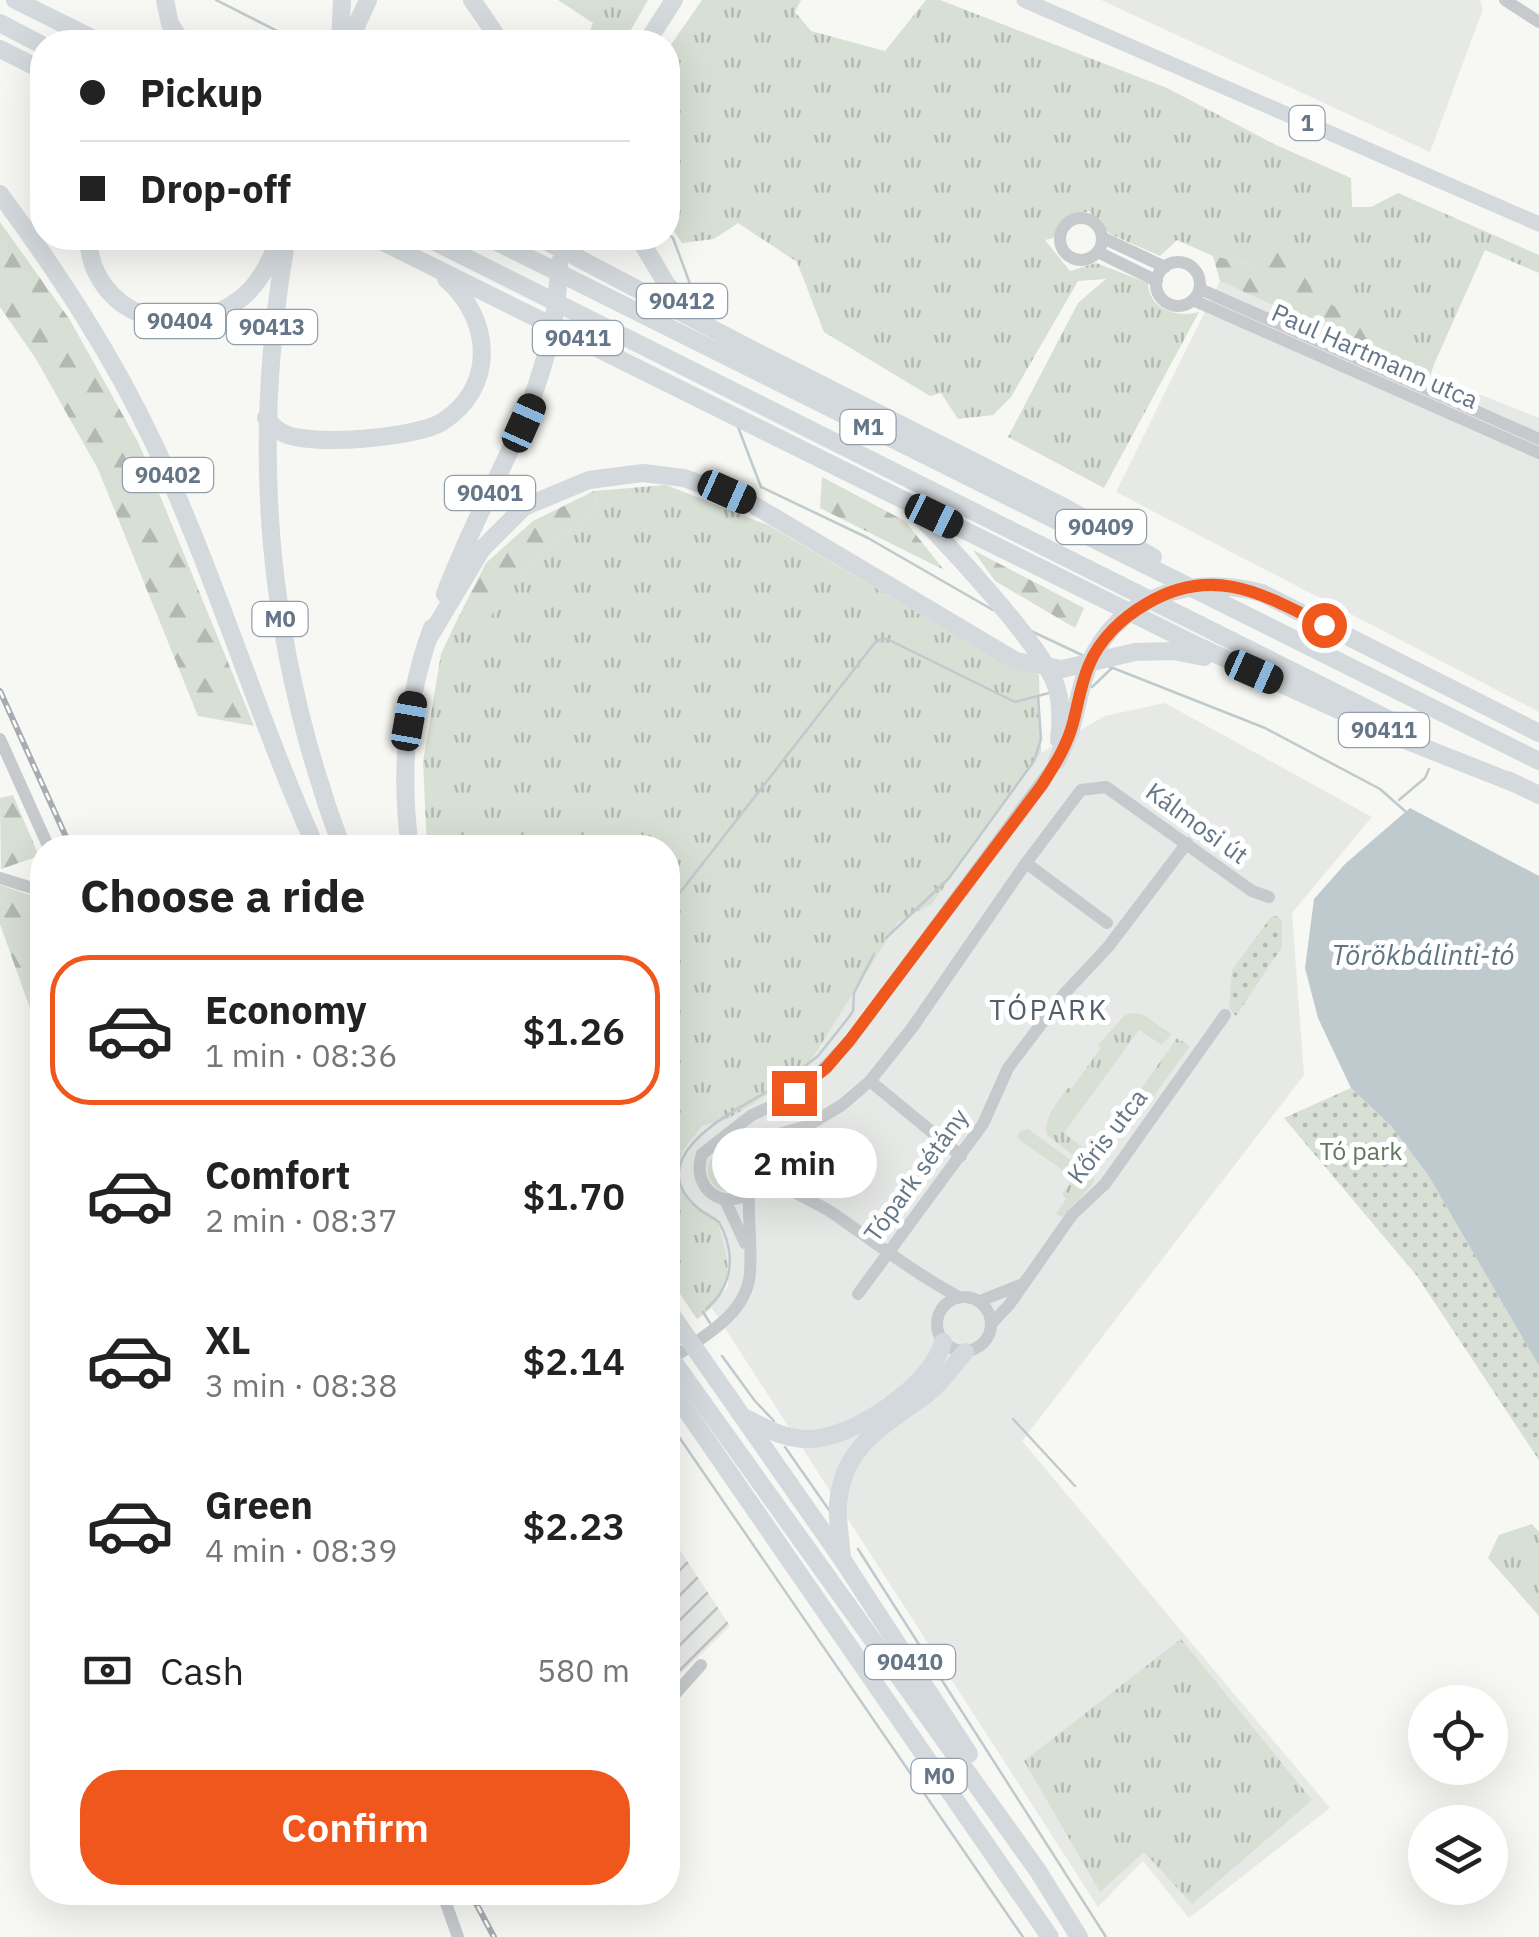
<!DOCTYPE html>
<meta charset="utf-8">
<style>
body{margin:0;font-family:"IBM Plex Sans",sans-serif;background:#f6f6f6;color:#222;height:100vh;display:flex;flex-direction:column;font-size:38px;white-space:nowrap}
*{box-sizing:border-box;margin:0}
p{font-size:32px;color:#767676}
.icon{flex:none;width:55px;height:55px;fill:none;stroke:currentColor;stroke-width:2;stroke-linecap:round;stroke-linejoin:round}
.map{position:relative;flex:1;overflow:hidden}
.drawer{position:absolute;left:30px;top:835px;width:650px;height:1070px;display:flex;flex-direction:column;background:#fff;border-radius:40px;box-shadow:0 10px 40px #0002}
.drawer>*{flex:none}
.top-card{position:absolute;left:30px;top:30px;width:650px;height:220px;border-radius:40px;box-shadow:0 10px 40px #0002;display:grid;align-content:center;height:220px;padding:0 50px;background:#fff}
.controls{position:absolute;left:1408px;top:1685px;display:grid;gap:20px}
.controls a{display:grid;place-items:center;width:100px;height:100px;border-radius:50%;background:#fff;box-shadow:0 10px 40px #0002;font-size:50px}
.end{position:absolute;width:45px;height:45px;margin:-22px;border:12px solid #ef571c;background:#fff;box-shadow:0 0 0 5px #fff}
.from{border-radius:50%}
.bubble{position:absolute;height:70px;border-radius:35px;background:#fff;box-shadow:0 10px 40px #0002;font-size:32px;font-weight:600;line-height:70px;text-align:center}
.car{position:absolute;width:30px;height:60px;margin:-30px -15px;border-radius:12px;box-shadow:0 0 8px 2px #0007;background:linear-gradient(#222 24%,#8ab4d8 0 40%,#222 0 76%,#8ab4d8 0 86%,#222 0)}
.top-card b{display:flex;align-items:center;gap:35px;height:95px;font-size:38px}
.top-card b+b{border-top:2px solid #e0e0e0}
.top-card i{width:25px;height:25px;background:#222}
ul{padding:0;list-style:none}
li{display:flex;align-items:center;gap:30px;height:150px;margin:0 20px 15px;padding:0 30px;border:5px solid transparent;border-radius:40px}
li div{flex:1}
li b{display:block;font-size:38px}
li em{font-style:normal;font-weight:600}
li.selected{border-color:#ef571c}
li>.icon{width:90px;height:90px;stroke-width:1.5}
h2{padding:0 50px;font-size:45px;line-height:120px}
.pay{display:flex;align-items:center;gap:25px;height:110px;padding:0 50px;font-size:38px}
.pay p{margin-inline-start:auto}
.action{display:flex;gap:20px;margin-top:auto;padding:20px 50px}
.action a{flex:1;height:115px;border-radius:40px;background:#ef571c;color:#fff;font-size:40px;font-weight:600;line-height:115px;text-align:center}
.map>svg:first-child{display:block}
</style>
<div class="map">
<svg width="1539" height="1937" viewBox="0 0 1539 1937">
<defs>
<pattern id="industrial-furrows" width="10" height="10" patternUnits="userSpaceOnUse" patternTransform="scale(2.5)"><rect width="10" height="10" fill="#e7e9e7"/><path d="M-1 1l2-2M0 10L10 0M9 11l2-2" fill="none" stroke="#bfc1c1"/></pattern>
<pattern id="grass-tufts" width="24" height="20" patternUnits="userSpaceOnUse" patternTransform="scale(2.5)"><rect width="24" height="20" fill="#d8dfd4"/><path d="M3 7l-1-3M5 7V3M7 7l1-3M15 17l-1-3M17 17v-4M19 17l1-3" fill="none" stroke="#b3b9b2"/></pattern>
<pattern id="forest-firs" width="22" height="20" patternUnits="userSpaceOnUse" patternTransform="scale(2.5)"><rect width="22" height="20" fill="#d8dfd4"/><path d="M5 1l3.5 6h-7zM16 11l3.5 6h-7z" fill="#b3b9b2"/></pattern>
<pattern id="park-dots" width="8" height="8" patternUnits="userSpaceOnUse" patternTransform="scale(2.5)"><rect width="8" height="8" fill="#d8dfd4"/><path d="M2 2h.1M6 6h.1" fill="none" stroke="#b3b9b2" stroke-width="1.8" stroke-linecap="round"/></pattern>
</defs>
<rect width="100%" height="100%" fill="#f7f7f3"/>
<g fill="#e7e9e7">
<path d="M1101,0H1480L1483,9L1430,152Z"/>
<path d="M1220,281L1430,375L1539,418V712L1116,492Z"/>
<path d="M1165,703L1372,817L1292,913L1304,1075L1022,1441L1330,1808L1189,1918L1143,1861L1098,1907L712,1308L728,1286V1267L689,1202L677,1175L683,1150L702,1126L726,1119L898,922L932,904L1041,753L1105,716Z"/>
</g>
<path fill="url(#industrial-furrows)" d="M668,1532L730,1626L668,1686Z"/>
<g fill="url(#grass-tufts)">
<path d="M558,0H648L624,42H586L593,23Z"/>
<path d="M702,0H801L795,12L811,31L885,51L926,0H940L1167,88L1276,145L1351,178L1352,207H1371L1398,193L1539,255V273L1485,250L1435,362L1255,265L1213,256L1177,240L1160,256L1110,234L1089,211L1064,219L1053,238L1045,240L1070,271L1096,263L1148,283C1149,310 1177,318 1199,312L1104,488L1008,437L1078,303L1106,279L1078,281L1011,397L993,415L958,419L941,393L930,396L824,332L797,262L738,223L714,239L682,243L668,222V49Z"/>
<path d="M666,485L770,526L996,659L1039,675L1041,753L932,904L898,922L803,1073L726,1120L702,1126L683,1150L677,1175L689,1202L717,1218C728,1263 741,1289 697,1319L668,1276V848H427L423,762L441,654L459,616L485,623L537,555L599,509L594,491Z"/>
<path d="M1131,1013L1142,1014L1171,1034L1162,1045L1139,1030L1064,1133L1086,1150L1079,1160L1047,1135C1042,1121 1058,1100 1068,1088L1071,1089L1101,1048L1098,1045L1124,1016Z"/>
<path d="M1177,1038L1190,1046L1148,1104L1136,1096Z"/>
<path d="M1028,1129L1094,1177L1093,1184L1062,1217L1056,1214L1066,1199L1062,1195L1074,1178L1017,1138L1019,1132Z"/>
<circle cx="730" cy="1170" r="22"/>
<path d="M1532,1524L1539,1532V1616L1488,1558L1499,1535Z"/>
<path d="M1181,1639L1312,1800L1192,1904L1144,1852L1100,1892L1024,1761Z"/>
</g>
<g fill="url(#forest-firs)">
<path d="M0,222L70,320L139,444L254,726L198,716L98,469L36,359L0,307Z"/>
<path d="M1272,239L1293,245L1314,295L1435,362L1430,376L1220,281L1213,256L1255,265Z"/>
<path d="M822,477L905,521L944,570L820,508Z"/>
<path d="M594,491L599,509L537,555L485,624L459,616L486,563L533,521Z"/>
<path d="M973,550L1084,608L1075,628L995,581Z"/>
<path d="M13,795L39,856L1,869L0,798Z"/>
<path d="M0,885L42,899V1042L0,924Z"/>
</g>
<g fill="url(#park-dots)">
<path d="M1277,916L1282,920V947L1236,1016L1229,1008L1232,970L1271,917Z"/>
<path d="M1351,1088L1392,1127L1428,1175L1539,1366V1460L1417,1276L1284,1118Z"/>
</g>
<path fill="#bfcacf" d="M1410,808L1539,876V1366L1428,1175L1392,1127L1351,1088L1318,1018L1305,968L1314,899L1345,864Z"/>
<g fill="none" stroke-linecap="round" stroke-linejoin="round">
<g stroke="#bfcacf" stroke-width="2.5">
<path d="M216,0L299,42"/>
<path d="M668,234L673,238L696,300"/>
<path d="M738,427L761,487L868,538L993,610"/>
<path d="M1031,631L1082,655"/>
<path d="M1108,666L1265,728L1380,789L1405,811"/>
<path d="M1092,687L1111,669"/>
<path d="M1399,800L1425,778L1429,769"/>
<path d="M668,908L877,640L887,639L1015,702L1049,693"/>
<path d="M886,938L949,878L1034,761L1041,739L1038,697"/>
<path d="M792,1076L818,1056L849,1017L853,1011L854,993L874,954"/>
<path d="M706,1309C734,1285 736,1253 719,1222C712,1217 705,1214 699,1209C635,1156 740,1108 777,1086"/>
<path d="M703,1312L710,1323"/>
<path d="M722,1356L755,1401L774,1421"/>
<path d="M1013,1419L1075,1486"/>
<path d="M668,1421L1023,1937"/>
<path d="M785,1447L829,1510"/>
<path d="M858,1549L1106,1937"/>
</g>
<g stroke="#c6cacd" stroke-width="12">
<path d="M1505,0L1539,22"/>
<circle cx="1081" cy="239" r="21"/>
<path d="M1103,238L1165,267"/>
<path d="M1098,252L1157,281"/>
<circle cx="1178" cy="284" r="22"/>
<path d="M1200,289L1539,439"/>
<path d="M1193,300L1539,453"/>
<path d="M0,739L49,848"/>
<path d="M1026,863L1107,923"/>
<path d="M0,878L42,891"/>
<path d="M870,1081L961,1156"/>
<path d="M727,1138C746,1140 758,1149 761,1169L753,1190C725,1214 690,1189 702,1154L752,1115L779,1103L812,1080L850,1041L1057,761"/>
<path d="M747,1143L807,1126L842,1105L870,1081L912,1028L1026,863L1081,790L1106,787L1252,891L1269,897"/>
<path d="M761,1169C782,1190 810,1198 834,1214C876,1243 914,1273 959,1297"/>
<path d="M725,1200L745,1243"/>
<path d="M858,1294L983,1124L1008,1068L1064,994L1108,947L1187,843"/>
<circle cx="964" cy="1324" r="27"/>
<path d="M980,1301L1020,1285"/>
<path d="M992,1323L1009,1305L1072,1215L1105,1184L1225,1015"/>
<path d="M668,1361C699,1339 747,1316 750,1273C752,1247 748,1220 749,1194"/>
<path d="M668,1702L701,1665"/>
<path d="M442,1892L458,1937"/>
</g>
<path stroke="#d4d9dd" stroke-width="15" d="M1024,0L1539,224"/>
<g stroke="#d4d9dd" stroke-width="18">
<path d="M15,0L100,42"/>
<path d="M165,0L170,24L182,42"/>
<path d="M472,0L501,42"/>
<path d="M0,23L42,45"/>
<path d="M340,42L342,0"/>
<path d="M349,42L368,0"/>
<path d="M647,42L674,0"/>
<path d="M0,49L42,70"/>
<path d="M0,194C59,274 113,356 155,446C216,577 257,716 316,848"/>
<path d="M88,238C92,316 180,344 239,300C259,285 268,265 278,243"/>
<path d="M287,238C249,448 267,647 342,848"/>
<path d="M375,238L1202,648L1405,740L1516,784"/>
<path d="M427,238L1396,723"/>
<path d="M489,238L1539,761"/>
<path d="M540,238L745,346L1064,507L1153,557"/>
<path d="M639,238L667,285L691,308"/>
<path d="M266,418C271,424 276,430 283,433C310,447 416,438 442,422C497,387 492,319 446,279"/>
<path d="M912,509C945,541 1043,646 1056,686C1062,704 1061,722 1059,740"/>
<path d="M445,594C488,478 557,393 559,263"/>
<path d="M430,636L482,549L524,507L589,480L643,473L684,478L747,501L1016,661L1062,669L1135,652L1173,651L1204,657"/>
<path d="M1057,761C1062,749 1069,737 1072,725C1078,704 1081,683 1089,664C1121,593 1193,575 1262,593L1539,733"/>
<path d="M1508,780L1539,795"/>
<path d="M410,848C400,774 406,698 432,628"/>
<path d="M668,1310L842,1559L969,1754"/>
<path d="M668,1354L1038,1871L1079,1937"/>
<path d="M668,1384L1050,1937"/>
<path d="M748,1419C766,1429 786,1439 807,1439C852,1440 932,1385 943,1342"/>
<path d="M842,1559C841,1541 837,1522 838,1504C843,1444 886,1425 928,1393C943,1381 953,1366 965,1352"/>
</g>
<defs>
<g id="rail">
<path d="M0,691L71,848"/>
<path d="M470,1892L494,1937"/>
</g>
</defs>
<use href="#rail" stroke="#a6acb2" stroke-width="6"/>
<use href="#rail" stroke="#fff" stroke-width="2.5" stroke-dasharray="8" stroke-linecap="butt"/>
</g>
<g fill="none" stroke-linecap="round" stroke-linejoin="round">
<path stroke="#ef571c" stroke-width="12" d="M794,1093L826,1068L850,1040L1042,785C1054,766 1067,746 1073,723C1078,704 1081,683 1089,665C1100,639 1122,618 1146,604C1213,564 1263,594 1324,625"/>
</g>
<g text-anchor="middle" stroke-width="10" stroke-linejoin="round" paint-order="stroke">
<g fill="#fff" stroke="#929fab" stroke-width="2.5">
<rect x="1289.5" y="106" width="35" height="34" rx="8"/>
<rect x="637" y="284" width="90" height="34" rx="8"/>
<rect x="135" y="304" width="90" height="34" rx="8"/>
<rect x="227" y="310" width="90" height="34" rx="8"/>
<rect x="533" y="321" width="90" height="34" rx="8"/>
<rect x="840.5" y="410" width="55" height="34" rx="8"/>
<rect x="123" y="458" width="90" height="34" rx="8"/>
<rect x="445" y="476" width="90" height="34" rx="8"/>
<rect x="1056" y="510" width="90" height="34" rx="8"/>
<rect x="252.5" y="602" width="55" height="34" rx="8"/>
<rect x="1339" y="713" width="90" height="34" rx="8"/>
<rect x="865" y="1645" width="90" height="34" rx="8"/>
<rect x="911.5" y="1759" width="55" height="34" rx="8"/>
</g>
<g font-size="22" font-weight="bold" fill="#647687">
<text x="1307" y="131">1</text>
<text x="682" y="309">90412</text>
<text x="180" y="329">90404</text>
<text x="272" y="335">90413</text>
<text x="578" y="346">90411</text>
<text x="868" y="435">M1</text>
<text x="168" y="483">90402</text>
<text x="490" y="501">90401</text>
<text x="1101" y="535">90409</text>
<text x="280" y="627">M0</text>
<text x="1384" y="738">90411</text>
<text x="910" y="1670">90410</text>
<text x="939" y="1784">M0</text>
</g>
<g font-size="25" fill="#647687" stroke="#fff">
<text transform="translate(1375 356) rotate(24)" y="9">Paul Hartmann utca</text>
<text transform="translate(1197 823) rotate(36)" y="9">Kálmosi út</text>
<text transform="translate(1107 1136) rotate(-52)" y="9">Kőris utca</text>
<text transform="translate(916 1175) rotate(-54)" y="9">Tópark sétány</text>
</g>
<g font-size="25" fill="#63785f" stroke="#fff">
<text x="1361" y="1160">Tó park</text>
</g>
<g font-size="28" font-style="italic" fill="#5f7783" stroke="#fff">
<text x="1423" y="965">Törökbálinti-tó</text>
</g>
<g font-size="28" letter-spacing="2.5" fill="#525f6b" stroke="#fff">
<text x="1049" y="1020">TÓPARK</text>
</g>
</g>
</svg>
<div class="controls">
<a><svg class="icon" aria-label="locate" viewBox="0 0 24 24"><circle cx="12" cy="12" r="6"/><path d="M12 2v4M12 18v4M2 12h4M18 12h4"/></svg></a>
<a><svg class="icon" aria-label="layers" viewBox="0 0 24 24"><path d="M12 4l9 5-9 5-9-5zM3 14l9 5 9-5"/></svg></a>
</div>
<i class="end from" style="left:1324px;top:625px"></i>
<i class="end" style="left:794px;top:1093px"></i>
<div class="bubble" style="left:712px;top:1128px;width:165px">2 min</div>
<i class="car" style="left:524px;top:423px;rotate:24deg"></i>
<i class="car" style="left:727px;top:492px;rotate:114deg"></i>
<i class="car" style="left:934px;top:516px;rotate:116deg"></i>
<i class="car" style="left:1254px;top:672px;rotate:114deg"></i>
<i class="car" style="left:409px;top:721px;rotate:10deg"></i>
<div class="top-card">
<b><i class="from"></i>Pickup</b>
<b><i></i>Drop-off</b>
</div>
<section class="drawer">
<h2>Choose a ride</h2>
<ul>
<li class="selected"><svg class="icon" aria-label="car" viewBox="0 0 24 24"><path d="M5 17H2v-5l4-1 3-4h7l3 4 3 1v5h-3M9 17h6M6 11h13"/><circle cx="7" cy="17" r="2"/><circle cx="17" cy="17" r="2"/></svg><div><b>Economy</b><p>1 min · 08:36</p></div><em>$1.26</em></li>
<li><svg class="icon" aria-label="car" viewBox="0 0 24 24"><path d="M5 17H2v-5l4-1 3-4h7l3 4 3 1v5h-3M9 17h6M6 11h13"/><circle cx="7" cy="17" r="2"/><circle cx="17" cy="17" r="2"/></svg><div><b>Comfort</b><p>2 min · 08:37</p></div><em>$1.70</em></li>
<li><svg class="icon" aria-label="car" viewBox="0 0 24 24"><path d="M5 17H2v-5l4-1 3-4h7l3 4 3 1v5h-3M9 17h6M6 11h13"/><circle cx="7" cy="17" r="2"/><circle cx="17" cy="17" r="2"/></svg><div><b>XL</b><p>3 min · 08:38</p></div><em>$2.14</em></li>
<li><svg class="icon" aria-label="car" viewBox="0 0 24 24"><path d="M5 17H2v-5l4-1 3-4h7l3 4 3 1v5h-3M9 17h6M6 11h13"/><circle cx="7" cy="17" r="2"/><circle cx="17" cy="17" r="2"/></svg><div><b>Green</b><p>4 min · 08:39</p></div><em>$2.23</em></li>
</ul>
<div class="pay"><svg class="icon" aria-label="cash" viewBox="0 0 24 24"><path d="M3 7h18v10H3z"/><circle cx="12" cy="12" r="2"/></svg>Cash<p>580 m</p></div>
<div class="action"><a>Confirm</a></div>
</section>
</div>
